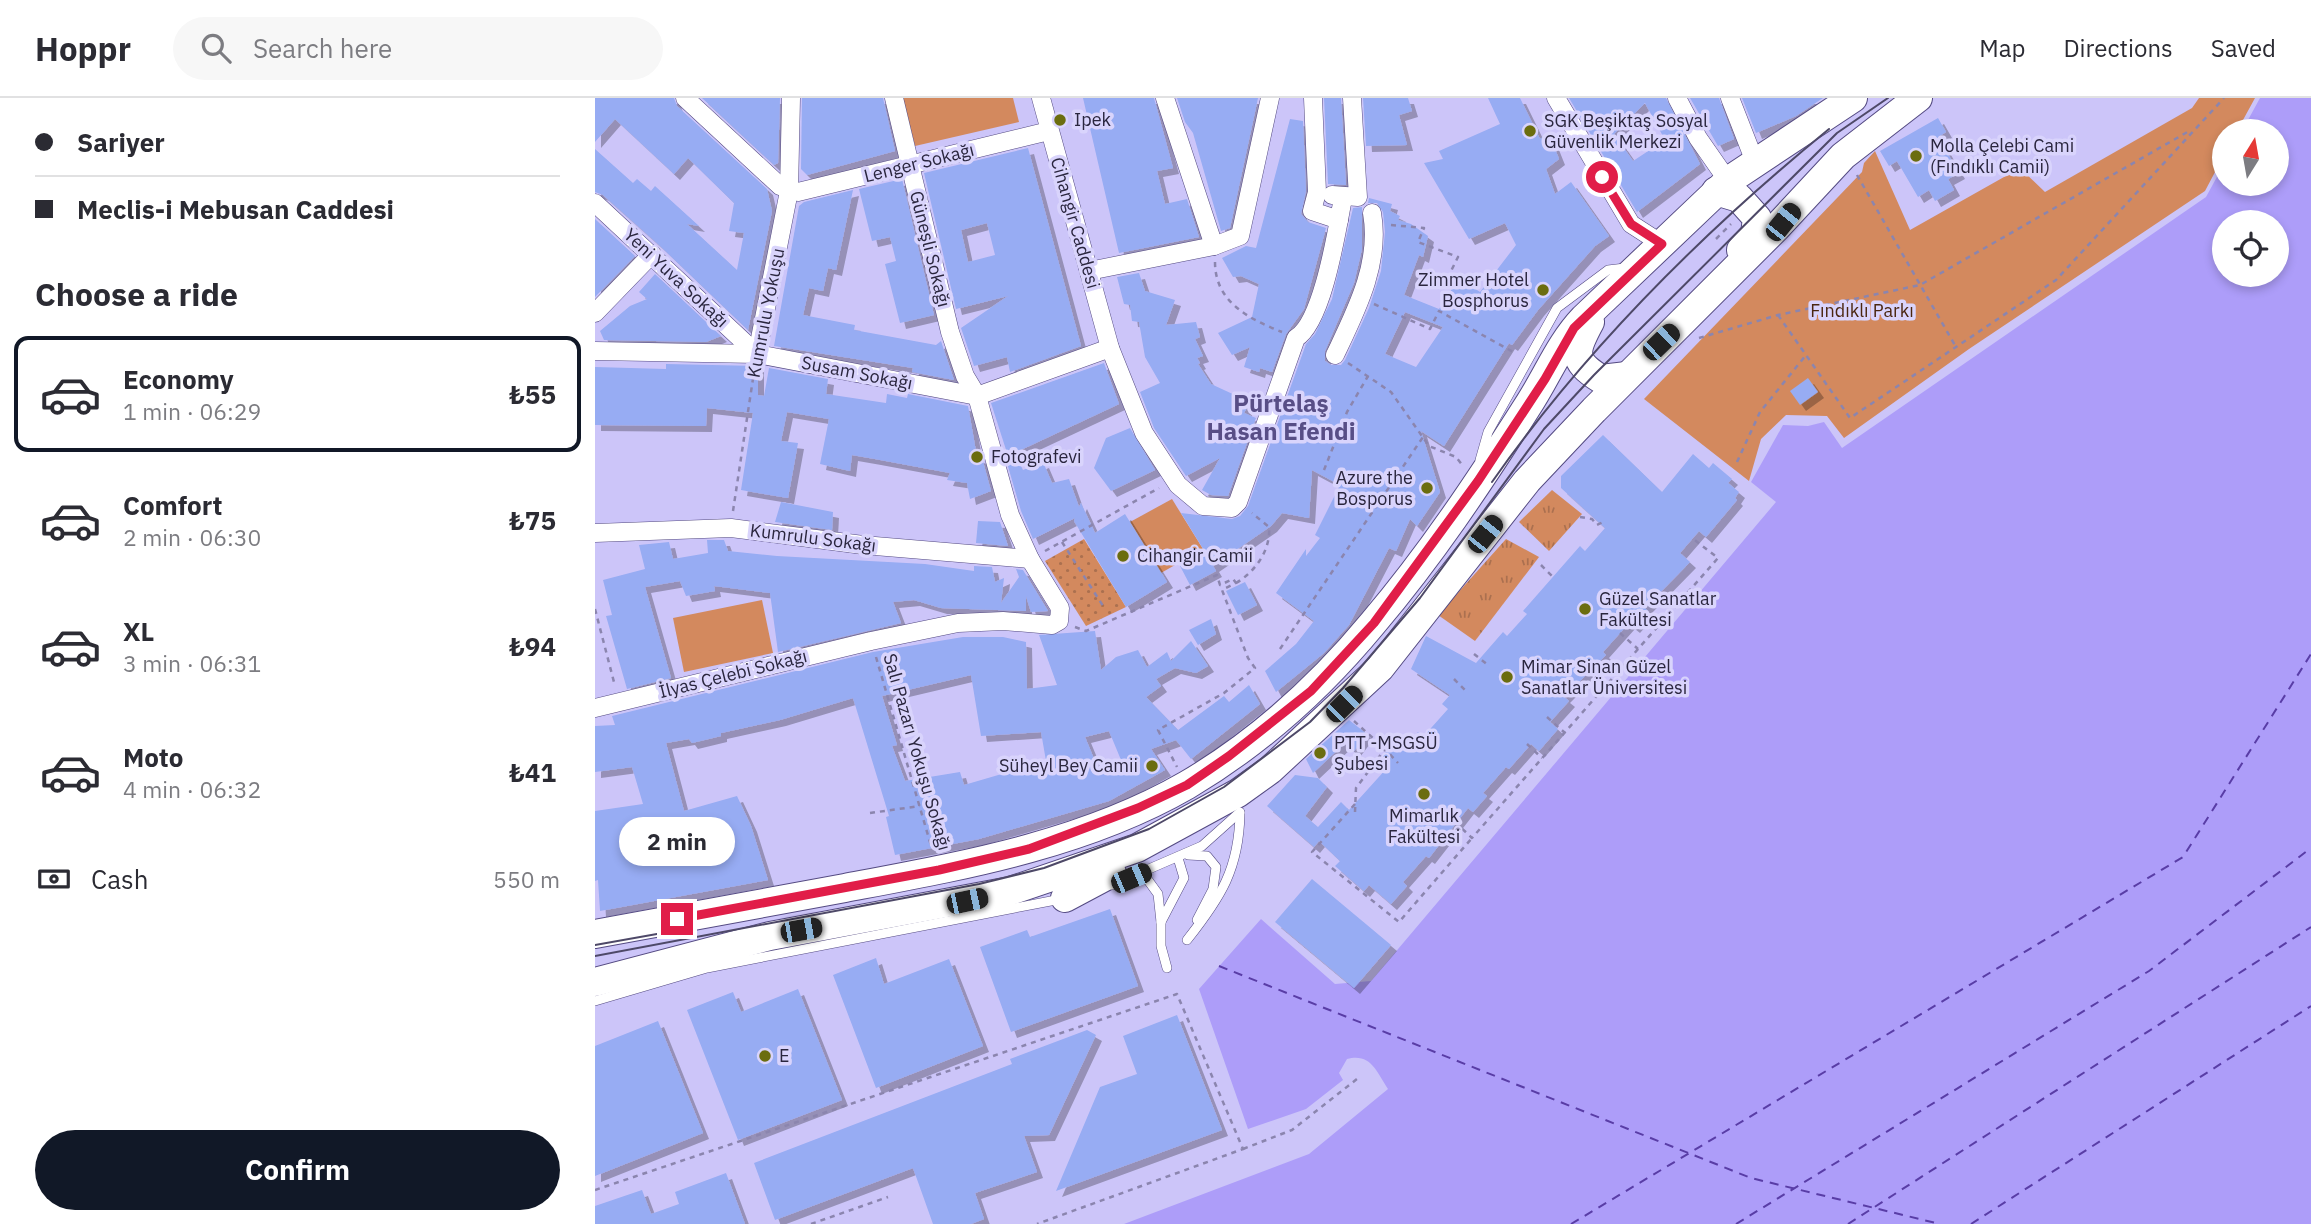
<!DOCTYPE html>
<meta charset="utf-8">
<style>
body{margin:0;font-family:"IBM Plex Sans",sans-serif;background:#f7f7f7;color:#2b2b33;height:100vh;display:flex;flex-direction:column;font-size:26px;white-space:nowrap}
*{box-sizing:border-box;margin:0}
p{font-size:23px;color:#7c7c81}
.icon{flex:none;width:38px;height:38px;fill:none;stroke:currentColor;stroke-width:2;stroke-linecap:round;stroke-linejoin:round}
.map{position:relative;flex:1;overflow:hidden}
.drawer{display:flex;flex-direction:column;background:#fff;width:595px}
.drawer>*{flex:none}
.banner{display:grid;align-content:center;height:154px;padding:0 35px;background:#fff}
.needle{width:46px;rotate:11deg}
.fabs{position:absolute;left:1617px;top:21px;display:grid;gap:14px}
.fabs a{display:grid;place-items:center;width:77px;height:77px;border-radius:50%;background:#fff;box-shadow:0 4px 10px #0003;font-size:35px}
.end{position:absolute;width:32px;height:32px;margin:-16px;border:9px solid #e11d48;background:#fff;box-shadow:0 0 0 4px #fff}
.from{border-radius:50%}
.bubble{position:absolute;height:49px;border-radius:24px;background:#fff;box-shadow:0 4px 10px #0003;font-size:23px;font-weight:700;line-height:49px;text-align:center}
.car{position:absolute;width:21px;height:42px;margin:-21px -10px;border-radius:9px;box-shadow:0 0 5px 2px #0007;background:linear-gradient(#222 24%,#8ab4d8 0 40%,#222 0 76%,#8ab4d8 0 86%,#222 0)}
.banner b{display:flex;align-items:center;gap:24px;height:66px;font-size:26px}
.banner b+b{border-top:2px solid #e1e1e2}
.banner i{width:18px;height:18px;background:#2b2b33}
ul{padding:0;list-style:none}
li{display:flex;align-items:center;gap:21px;height:116px;margin:0 14px 10px;padding:0 21px;border:4px solid transparent;border-radius:14px}
li div{flex:1}
li b{display:block;font-size:26px}
li em{font-style:normal;font-weight:700}
li.selected{border-color:#111827}
li>.icon{width:63px;height:63px;stroke-width:1.5}
h2{padding:0 35px;font-size:32px;line-height:84px}
.pay{display:flex;align-items:center;gap:18px;height:77px;padding:0 35px;font-size:26px}
.pay p{margin-inline-start:auto}
.button{display:flex;gap:14px;margin-top:auto;padding:14px 35px}
.button a{flex:1;height:80px;border-radius:42px;background:#111827;color:#fff;font-size:28px;font-weight:700;line-height:80px;text-align:center}
header{display:flex;align-items:center;gap:42px;box-sizing:border-box;height:98px;padding:0 35px;background:#fff;border-bottom:2px solid #e1e1e2}
header strong{font-size:33px}
nav{display:flex;gap:38px;margin-inline-start:auto;font-size:24px}
.search{width:490px;height:63px;background:#f7f7f7;display:flex;align-items:center;gap:18px;box-sizing:border-box;padding:0 24px;border-radius:38px;color:#7c7c81;font-size:26px}
main{display:flex;flex:1;min-height:0}
.map>svg:first-child{display:block}
</style>
<header>
<strong>Hoppr</strong>
<div class="search"><svg class="icon" aria-label="search" viewBox="0 0 24 24"><circle cx="10" cy="10" r="6"/><path d="M15 15l6 6"/></svg>Search here</div>
<nav><a>Map</a><a>Directions</a><a>Saved</a></nav>
</header>
<main>
<section class="drawer">
<div class="banner">
<b><i class="from"></i>Sariyer</b>
<b><i></i>Meclis-i Mebusan Caddesi</b>
</div>
<h2>Choose a ride</h2>
<ul>
<li class="selected"><svg class="icon" aria-label="car" viewBox="0 0 24 24"><path d="M5 17H2v-5l4-1 3-4h7l3 4 3 1v5h-3M9 17h6M6 11h13"/><circle cx="7" cy="17" r="2"/><circle cx="17" cy="17" r="2"/></svg><div><b>Economy</b><p>1 min · 06:29</p></div><em>₺55</em></li>
<li><svg class="icon" aria-label="car" viewBox="0 0 24 24"><path d="M5 17H2v-5l4-1 3-4h7l3 4 3 1v5h-3M9 17h6M6 11h13"/><circle cx="7" cy="17" r="2"/><circle cx="17" cy="17" r="2"/></svg><div><b>Comfort</b><p>2 min · 06:30</p></div><em>₺75</em></li>
<li><svg class="icon" aria-label="car" viewBox="0 0 24 24"><path d="M5 17H2v-5l4-1 3-4h7l3 4 3 1v5h-3M9 17h6M6 11h13"/><circle cx="7" cy="17" r="2"/><circle cx="17" cy="17" r="2"/></svg><div><b>XL</b><p>3 min · 06:31</p></div><em>₺94</em></li>
<li><svg class="icon" aria-label="car" viewBox="0 0 24 24"><path d="M5 17H2v-5l4-1 3-4h7l3 4 3 1v5h-3M9 17h6M6 11h13"/><circle cx="7" cy="17" r="2"/><circle cx="17" cy="17" r="2"/></svg><div><b>Moto</b><p>4 min · 06:32</p></div><em>₺41</em></li>
</ul>
<div class="pay"><svg class="icon" aria-label="cash" viewBox="0 0 24 24"><path d="M3 7h18v10H3z"/><circle cx="12" cy="12" r="2"/></svg>Cash<p>550 m</p></div>
<div class="button"><a>Confirm</a></div>
</section>
<div class="map">
<svg width="1716" height="1126" viewBox="0 0 1716 1126">
<defs>
<pattern id="grass-tufts" width="24" height="20" patternUnits="userSpaceOnUse" patternTransform="scale(1.75)"><rect width="24" height="20" fill="#d3895e"/><path d="M3 7l-1-3M5 7V3M7 7l1-3M15 17l-1-3M17 17v-4M19 17l1-3" fill="none" stroke="#ab704f"/></pattern>
<pattern id="garden-dots" width="8" height="8" patternUnits="userSpaceOnUse" patternTransform="scale(1.75)"><rect width="8" height="8" fill="#d3895e"/><path d="M2 2h.1M6 6h.1" fill="none" stroke="#ab704f" stroke-width="1.8" stroke-linecap="round"/></pattern>
<filter id="shadow"><feDropShadow dx="6" dy="6" stdDeviation="0" flood-color="#0004"/></filter>
</defs>
<rect width="100%" height="100%" fill="#ccc5f9"/>
<g fill="url(#grass-tufts)">
<path d="M957,392L987,416L954,453L924,424Z"/>
<path d="M911,441L944,459L880,543L843,517Z"/>
</g>
<g fill="#d3895e">
<path d="M308,0H418L424,24L320,48Z"/>
<path d="M1604,0H1660L1642,33H1629V57L1610,93L1374,251L1249,340L1232,318L1191,317L1166,341L1154,383L1049,301L1267,74L1269,65L1280,53L1315,132L1425,70L1450,94L1597,10Z"/>
<path d="M577,401L608,451L566,475L535,424Z"/>
<path d="M167,502L178,555L89,574L78,520Z"/>
</g>
<path fill="url(#garden-dots)" d="M489,441L531,509L491,528L450,463Z"/>
<path fill="#ad9df9" fill-rule="evenodd" d="M1665,0H1716V1126H529L714,1056L793,991C781,973 776,955 752,961L744,975L748,982L711,1011L653,1031L604,891L666,821L740,886L776,883L1181,404L1156,384L1188,327L1213,328L1229,324L1247,350L1611,99L1629,66V86H1682V33H1647ZM1629,124H1682V177H1629Z"/>
<g fill="none" stroke-linecap="round" stroke-linejoin="round">
<g stroke="#593da6" stroke-width="2" stroke-dasharray="9 7" stroke-linecap="butt">
<path d="M624,868L1156,1080L1345,1126"/>
<path d="M976,1126L1588,759L1716,556"/>
<path d="M1141,1126L1554,873L1716,750"/>
<path d="M1253,1126L1716,829"/>
<path d="M1376,1126L1716,908"/>
</g>
</g>
<g fill="#97acf3" fill-rule="evenodd" filter="url(#shadow)">
<path d="M0,0H79L82,8L172,91L177,113L153,232L64,147L8,97L0,94V51L38,85L42,81L56,93L60,88L104,128L92,126L142,172L149,135L134,133L139,105L93,60L79,76L20,21L0,44Z"/>
<path d="M107,0H185L183,65L179,67Z"/>
<path d="M207,0H288L300,53L212,77L206,71Z"/>
<path d="M488,0H559L578,70L562,73L570,106L592,101L604,139L524,155Z"/>
<path d="M582,0H663L635,130L626,133L598,35L590,24Z"/>
<path d="M729,0H746L751,87L733,86Z"/>
<path d="M768,0H813L817,13L804,17L812,47L771,48Z"/>
<path d="M893,0H925L945,41L954,36L964,61L951,71L960,96L976,84L1014,138L1000,148L943,212L917,247L914,245L849,348L826,333L845,394L822,428L815,421L801,453L794,450L754,527L729,555L681,594L670,573L701,546L719,523L681,495L711,451V458L725,440L720,437L745,387L717,372L714,420L687,415L676,428L618,468L621,473L595,487L585,468L610,454L586,415L637,421L645,418L653,408L711,246L720,236L737,201L758,110L767,109V151L759,185L730,253V263L736,267H746L750,262L774,210L786,173L790,134L788,114L782,105H773L774,100L797,106L795,113L805,118L803,122L816,126L833,138L828,159L824,157L809,197L844,211L864,180L885,194L921,147L910,125L874,141L829,65L848,61L844,53L905,26ZM810,214L848,229L821,269L790,256Z"/>
<path d="M974,0H1071L1105,66L1042,114ZM1050,5L1070,42L1038,63L1019,36Z"/>
<path d="M1095,0H1124L1139,41L1123,48Z"/>
<path d="M1147,0H1228L1201,18L1161,35Z"/>
<path d="M1343,20L1351,34L1343,39L1364,75L1353,81L1359,92L1340,103L1334,92L1323,99L1302,63L1294,68L1285,53Z"/>
<path d="M695,21L708,23L711,93L706,116L713,124L731,130L709,211L691,236L677,274L665,270L664,274L649,269L655,249L637,257L623,235L657,219L664,186L646,178L638,179L627,160L651,148L661,150Z"/>
<path d="M433,50L486,248L415,274L412,259L379,268L366,230L413,198L361,211L329,75ZM392,125L400,157L373,164L366,132Z"/>
<path d="M307,81L339,217L305,225L290,166L301,163L295,139L277,143L264,91Z"/>
<path d="M258,92L241,172L233,170L228,193L214,190L208,217L260,227L259,232L341,247L346,243L359,282L317,274L318,270L179,248L204,108L209,104Z"/>
<path d="M0,121L40,158L0,199Z"/>
<path d="M544,175L550,193L580,202L571,227L601,224L605,239L600,241L608,258L602,260L605,265L603,266L616,286L655,304L649,315L661,320L633,398L616,397L607,392L625,360L591,378L559,330L545,294L565,285L550,259L544,224L537,223L535,207L529,206L522,179Z"/>
<path d="M60,176L126,238L111,244L9,242L5,233L35,208L52,201L44,194Z"/>
<path d="M509,265L524,306L413,358L396,305Z"/>
<path d="M71,266L163,268V297L169,298L174,270L233,281L231,296L291,305L292,296L312,300L313,296L373,308L382,359L387,360L396,393L375,401L372,385L352,382L355,375L280,361L257,357L255,373L225,366L234,321L192,314L186,343L203,345L193,400L146,392L158,315L112,310L111,328L0,327V269L71,271Z"/>
<path d="M1213,280L1223,294L1205,307L1195,293Z"/>
<path d="M535,330L560,372L516,393L499,370L511,340Z"/>
<path d="M1008,337L1067,394L1098,356L1114,370L1118,365L1137,381L1133,385L1144,394L1140,400L1142,402L1111,439L1104,433L1085,455L1095,464L1050,510L1053,513L1039,529L1034,525L1008,554L1011,557L969,599L974,603L955,624L963,631L944,653L936,646L914,671L911,669L888,695L892,698L878,714L873,710L834,760L831,758L808,784L812,788L796,806L774,787L769,793L740,768L745,763L724,743L719,749L672,708L700,677L723,680L732,689L710,718L723,729L746,704L754,712L792,670L784,662L797,647L805,655L823,634L828,639L853,611L847,606L855,597L816,571L831,538L881,565L908,534L912,538L932,516L928,513L985,448L990,453L1010,430L966,390V378Z"/>
<path d="M448,364L457,385L474,381L484,409L486,405L500,435L530,416L572,484L531,509L479,423L480,420L438,441L426,413L412,365L426,368L428,372Z"/>
<path d="M186,404L238,414L237,432L180,424Z"/>
<path d="M383,423L405,424L413,448L381,445Z"/>
<path d="M112,442H129L133,453L182,458L330,466L379,473V468L397,469L400,484L409,480L406,505L424,479L421,471L428,472L453,513L436,514L431,498V513L346,510L319,502L298,504L306,525L183,554L175,495L119,488L120,493L91,498L85,483L50,489L76,580L32,591L11,518L17,517L8,482L50,471L44,447L74,444L78,461L113,455Z"/>
<path d="M650,484L662,507L643,517L631,493Z"/>
<path d="M616,521L621,536L603,547L594,532Z"/>
<path d="M500,533L506,572L521,559L543,552L552,569L572,554L576,563L596,543L613,568L601,575L580,570L561,581L566,588L551,599L583,632L629,598L634,604L654,587L665,606L596,661L581,642L556,651L570,672L514,703L384,741L300,757L291,719L294,718L258,600L185,622L126,635V638L97,645L94,641L71,645L89,713L142,698L156,728L173,782L5,813L3,782L0,783V713L48,706L37,669L0,674V628L20,627L17,618L278,554L368,539H408L431,544L432,591L462,587L444,537ZM376,577L386,638L446,634L451,663L369,687L365,674L310,683L297,648L302,647L287,598ZM514,633L526,662L504,673L490,639Z"/>
<path d="M754,622L772,636L759,653L750,645L718,675L711,661Z"/>
<path d="M717,781L796,847L759,890L680,824Z"/>
<path d="M515,811L543,888L416,934L385,849L432,832L435,839Z"/>
<path d="M281,860L289,886L354,861L388,948L281,990L238,877Z"/>
<path d="M203,891L247,1002L143,1042L92,912L138,894L146,914Z"/>
<path d="M582,917L627,1032L461,1093L505,989L542,976L528,938Z"/>
<path d="M63,923L108,1035L0,1078V948Z"/>
<path d="M492,932L501,937L454,1037L429,1038L442,1074L380,1095L389,1121L376,1126H338L318,1070L180,1122L159,1065L417,966L415,961Z"/>
<path d="M131,1075L150,1126H0V1108L47,1092L56,1116L84,1106L80,1094Z"/>
</g>
<g fill="none" stroke-linecap="round" stroke-linejoin="round">
<defs>
<g id="service">
<path d="M885,362L893,334L962,210L1013,172L1030,170"/>
<path d="M593,757L612,758L621,769L618,791L602,822"/>
<path d="M542,779L550,778L563,796L566,824L589,780L583,760"/>
<path d="M517,787L607,748L645,714"/>
<path d="M566,824V848L572,870"/>
<path d="M592,842C626,799 644,771 645,715"/>
<path d="M0,903L112,870L466,801"/>
</g>
<g id="minor">
<path d="M90,0L185,88L203,94L454,33"/>
<path d="M446,0L515,250L549,335L583,387L608,408L637,410L643,404L701,240C728,224 742,131 748,100"/>
<path d="M570,0L619,148"/>
<path d="M718,0L722,94L717,113L744,122"/>
<path d="M961,0L1036,126L1067,146"/>
<path d="M1082,0L1103,40L1133,83"/>
<path d="M1135,0L1160,64"/>
<path d="M737,97L763,99L757,0"/>
<path d="M0,105L162,256"/>
<path d="M494,173L619,148L645,138L675,0"/>
<path d="M0,215L57,156"/>
<path d="M0,253L162,256L382,298L515,250"/>
<path d="M162,256L194,93L196,0"/>
<path d="M740,257C761,213 786,165 777,115"/>
<path d="M0,435L136,430L268,447L435,461"/>
<path d="M0,610L276,543L363,525L408,523L457,527L464,523L465,510L435,461L415,417L382,298L370,278L355,234L299,0"/>
</g>
<g id="primary">
<path d="M1121,93L1144,100L1162,120L1160,136L1146,152"/>
<path d="M995,224C980,252 975,262 1006,281L1032,278"/>
<path d="M470,800L517,775"/>
<path d="M0,836C83,821 166,805 250,790C366,768 488,747 592,687C663,645 726,588 778,525C835,458 885,383 932,309C952,279 964,246 989,220L1133,83L1258,0"/>
<path d="M0,884L175,838L415,793L542,750L643,695L675,672L785,570L932,383L999,312L1181,130L1248,58L1323,0"/>
</g>
</defs>
<use href="#service" stroke="#544a82" stroke-width="10"/>
<use href="#minor" stroke="#544a82" stroke-width="19"/>
<use href="#primary" stroke="#544a82" stroke-width="30"/>
<g stroke="#8b85ae" stroke-width="2.5" stroke-dasharray="5 5" stroke-linecap="butt">
<path d="M1262,77L1361,249"/>
<path d="M796,127L829,130L823,144L863,159L852,181"/>
<path d="M1121,141L1136,126"/>
<path d="M620,164C620,204 654,221 687,234"/>
<path d="M779,206L835,231L844,213L920,255"/>
<path d="M1183,217L1255,320L1461,182L1629,0"/>
<path d="M1104,240L1183,217L1325,187L1596,32"/>
<path d="M753,265L796,294L834,348L861,359L868,368"/>
<path d="M1142,364L1165,314L1211,257"/>
<path d="M729,372L752,314L773,278"/>
<path d="M138,413L159,274"/>
<path d="M985,419L997,421L1002,427L1010,423"/>
<path d="M467,444L510,511"/>
<path d="M450,453L564,390"/>
<path d="M946,467L958,479"/>
<path d="M641,485C660,474 676,452 674,429L657,415"/>
<path d="M0,511L20,588"/>
<path d="M480,529L491,533L622,477L625,487L638,481L641,485L627,492L653,560L660,570L629,595L563,632L582,669"/>
<path d="M1025,535L1043,551"/>
<path d="M685,551L828,339"/>
<path d="M879,556L893,567"/>
<path d="M281,559L337,751"/>
<path d="M859,581L871,593"/>
<path d="M952,619L970,635"/>
<path d="M759,623L790,651"/>
<path d="M932,646L947,660"/>
<path d="M760,706L717,754L804,824L877,740"/>
<path d="M760,714L761,690L790,651L803,665"/>
<path d="M275,715L325,708"/>
<path d="M860,724L877,740L1123,460L1097,440"/>
<path d="M648,1051L697,1032L762,981"/>
<path d="M0,1092L582,896L648,1051L442,1126"/>
<path d="M216,1126L293,1099"/>
</g>
<use href="#service" stroke="#fff" stroke-width="9"/>
<use href="#minor" stroke="#fff" stroke-width="18"/>
<use href="#primary" stroke="#fff" stroke-width="28"/>
<g stroke="#4e4968" stroke-width="2">
<path d="M897,384C991,250 1108,134 1234,31"/>
<path d="M0,847L90,831"/>
<path d="M0,858L384,786L449,770L554,731L629,689L715,624L748,590L825,500L949,331L999,277L1242,35L1293,0"/>
</g>
</g>
<g fill="none" stroke-linecap="round" stroke-linejoin="round">
<path stroke="#e11d48" stroke-width="9" d="M82,821L344,772L434,751L543,710L592,687L634,658L716,593L779,525L883,383L950,281L979,230L1067,146L1036,126L1007,79"/>
</g>
<g fill="#6b6d0f" stroke="#d9d4fc" stroke-width="2.5">
<circle cx="465" cy="22" r="7"/>
<circle cx="935" cy="33" r="7"/>
<circle cx="1321" cy="58" r="7"/>
<circle cx="948" cy="192" r="7"/>
<circle cx="382" cy="359" r="7"/>
<circle cx="832" cy="390" r="7"/>
<circle cx="528" cy="458" r="7"/>
<circle cx="990" cy="511" r="7"/>
<circle cx="912" cy="579" r="7"/>
<circle cx="725" cy="655" r="7"/>
<circle cx="557" cy="668" r="7"/>
<circle cx="829" cy="696" r="7"/>
<circle cx="170" cy="958" r="7"/>
</g>
<g text-anchor="middle" stroke-width="7" stroke-linejoin="round" paint-order="stroke">
<g font-size="18" fill="#2a263e" stroke="#d9d4fc" text-anchor="start">
<text x="479" y="28">Ipek</text>
<text x="949" y="29">SGK Beşiktaş Sosyal<tspan x="949" dy="21">Güvenlik Merkezi</tspan></text>
<text x="1335" y="54">Molla Çelebi Cami<tspan x="1335" dy="21">(Fındıklı Camii)</tspan></text>
<text x="934" y="188" text-anchor="end">Zimmer Hotel<tspan x="934" dy="21">Bosphorus</tspan></text>
<text x="396" y="365">Fotografevi</text>
<text x="818" y="386" text-anchor="end">Azure the<tspan x="818" dy="21">Bosporus</tspan></text>
<text x="542" y="464">Cihangir Camii</text>
<text x="1004" y="507">Güzel Sanatlar<tspan x="1004" dy="21">Fakültesi</tspan></text>
<text x="926" y="575">Mimar Sinan Güzel<tspan x="926" dy="21">Sanatlar Üniversitesi</tspan></text>
<text x="739" y="651">PTT -MSGSÜ<tspan x="739" dy="21">Şubesi</tspan></text>
<text x="543" y="674" text-anchor="end">Süheyl Bey Camii</text>
<text x="829" y="724" text-anchor="middle">Mimarlık<tspan x="829" dy="21">Fakültesi</tspan></text>
<text x="184" y="964">E</text>
</g>
<g font-size="18" fill="#2a263e" stroke="#d9d4fc">
<text transform="translate(324 65) rotate(-14)" y="6">Lenger Sokağı</text>
<text transform="translate(480 125) rotate(74)" y="6">Cihangir Caddesi</text>
<text transform="translate(335 151) rotate(76)" y="6">Güneşli Sokağı</text>
<text transform="translate(81 180) rotate(43)" y="6">Yeni Yuva Sokağı</text>
<text transform="translate(171 215) rotate(-79)" y="6">Kumrulu Yokuşu</text>
<text transform="translate(262 275) rotate(11)" y="6">Susam Sokağı</text>
<text transform="translate(218 440) rotate(7)" y="6">Kumrulu Sokağı</text>
<text transform="translate(138 576) rotate(-14)" y="6">İlyas Çelebi Sokağı</text>
<text transform="translate(322 654) rotate(74)" y="6">Salı Pazarı Yokuşu Sokağı</text>
</g>
<g font-size="18" fill="#4a260f" stroke="#d9d4fc">
<text x="1267" y="219">Fındıklı Parkı</text>
</g>
<g font-size="24" font-weight="bold" fill="#584e86" stroke="#d9d4fc">
<text x="686" y="314">Pürtelaş<tspan x="686" dy="28">Hasan Efendi</tspan></text>
</g>
</g>
</svg>
<div class="fabs">
<a><svg class="needle" viewBox="-14 -14 28 28"><path d="M0-13l5 13h-10z" fill="#e53935"/><path d="M0 13l5-13h-10z" fill="#7c7c81"/></svg></a>
<a><svg class="icon" aria-label="locate" viewBox="0 0 24 24"><circle cx="12" cy="12" r="6"/><path d="M12 2v4M12 18v4M2 12h4M18 12h4"/></svg></a>
</div>
<i class="end from" style="left:1007px;top:79px"></i>
<i class="end" style="left:82px;top:821px"></i>
<div class="bubble" style="left:24px;top:719px;width:116px">2 min</div>
<i class="car" style="left:1188px;top:124px;rotate:39deg"></i>
<i class="car" style="left:1066px;top:244px;rotate:46deg"></i>
<i class="car" style="left:890px;top:436px;rotate:39deg"></i>
<i class="car" style="left:749px;top:606px;rotate:45deg"></i>
<i class="car" style="left:536px;top:780px;rotate:67deg"></i>
<i class="car" style="left:372px;top:803px;rotate:78deg"></i>
<i class="car" style="left:206px;top:832px;rotate:80deg"></i>
</div>
</main>
